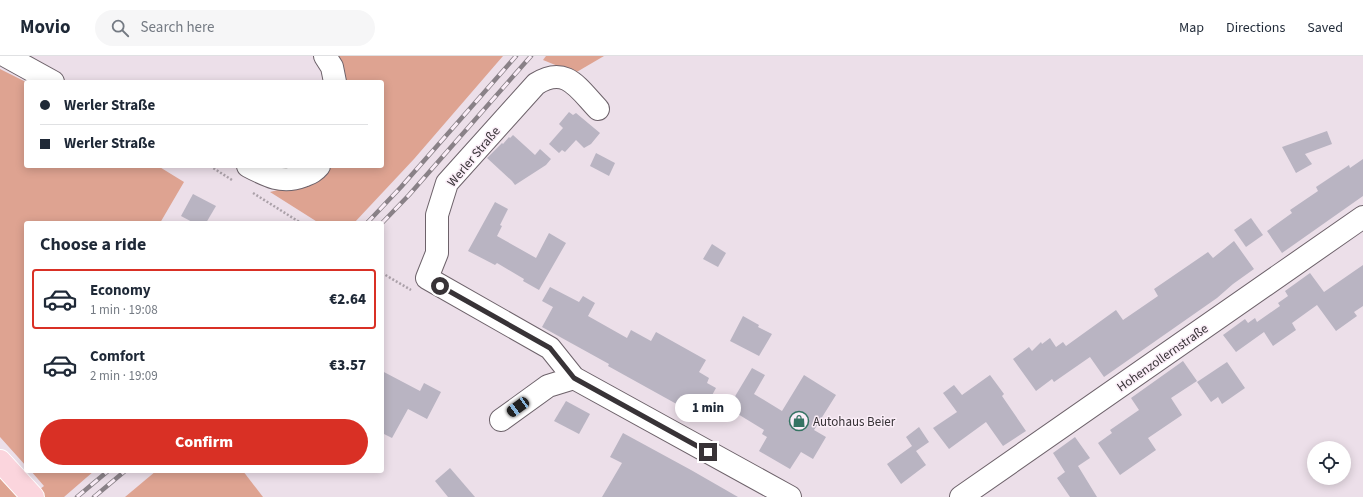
<!DOCTYPE html>
<meta charset="utf-8">
<style>
body{margin:0;font-family:"Source Sans 3",sans-serif;background:#f6f6f7;color:#1f2937;height:100vh;display:flex;flex-direction:column;font-size:15px;white-space:nowrap}
*{box-sizing:border-box;margin:0}
p{font-size:13px;color:#747a83}
.icon{flex:none;width:22px;height:22px;fill:none;stroke:currentColor;stroke-width:2;stroke-linecap:round;stroke-linejoin:round}
.map{position:relative;flex:1;overflow:hidden}
.sheet{position:absolute;left:24px;top:165px;width:360px;height:252px;display:flex;flex-direction:column;background:#fff;border-radius:4px;box-shadow:0 2px 10px #0003}
.sheet>*{flex:none}
.hud{position:absolute;left:24px;top:24px;width:360px;height:88px;border-radius:4px;box-shadow:0 2px 10px #0003;display:grid;align-content:center;height:88px;padding:0 16px;background:#fff}
.buttons{position:absolute;left:1307px;top:385px;display:grid;gap:8px}
.buttons a{display:grid;place-items:center;width:44px;height:44px;border-radius:50%;background:#fff;box-shadow:0 2px 10px #0003;font-size:20px}
.end{position:absolute;width:18px;height:18px;margin:-9px;border:5px solid #383337;background:#fff;box-shadow:0 0 0 2px #fff}
.from{border-radius:50%}
.bubble{position:absolute;height:28px;border-radius:14px;background:#fff;box-shadow:0 2px 10px #0003;font-size:13px;font-weight:800;line-height:28px;text-align:center}
.car{position:absolute;width:12px;height:24px;margin:-12px -6px;border-radius:5px;box-shadow:0 0 3px 1px #0007;background:linear-gradient(#222 24%,#8ab4d8 0 40%,#222 0 76%,#8ab4d8 0 86%,#222 0)}
.hud b{display:flex;align-items:center;gap:14px;height:38px;font-size:15px}
.hud b+b{border-top:1px solid #e0e1e3}
.hud i{width:10px;height:10px;background:#1f2937}
ul{padding:0;list-style:none}
li{display:flex;align-items:center;gap:12px;height:60px;margin:0 8px 6px;padding:0 8px;border:2px solid transparent;border-radius:4px}
li div{flex:1}
li b{display:block;font-size:15px}
li em{font-style:normal;font-weight:800}
li.on{border-color:#d93025}
li>.icon{width:36px;height:36px;stroke-width:1.5}
h2{padding:0 16px;font-size:18px;line-height:48px}
.cta{display:flex;gap:8px;margin-top:auto;padding:8px 16px}
.cta a{flex:1;height:46px;border-radius:24px;background:#d93025;color:#fff;font-size:16px;font-weight:800;line-height:46px;text-align:center}
header{display:flex;align-items:center;gap:24px;box-sizing:border-box;height:56px;padding:0 20px;background:#fff;border-bottom:1px solid #e0e1e3}
header strong{font-size:19px}
nav{display:flex;gap:22px;margin-inline-start:auto;font-size:14px}
.search{width:280px;height:36px;background:#f6f6f7;display:flex;align-items:center;gap:10px;box-sizing:border-box;padding:0 14px;border-radius:22px;color:#747a83;font-size:15px}
.map>svg:first-child{display:block}
</style>
<header>
<strong>Movio</strong>
<div class="search"><svg class="icon" aria-label="search" viewBox="0 0 24 24"><circle cx="10" cy="10" r="6"/><path d="M15 15l6 6"/></svg>Search here</div>
<nav><a>Map</a><a>Directions</a><a>Saved</a></nav>
</header>
<div class="map">
<svg width="1363" height="441" viewBox="0 0 1363 441">
<rect width="100%" height="100%" fill="#ecdfe9"/>
<g fill="#dea391">
<path d="M336,0H503L414,103L354,167H319L270,136L317,124L329,110H382V26H345Z"/>
<path d="M546,0H604L575,17L543,4Z"/>
<path d="M0,13L26,26V110H158L184,126L160,167H26V410L0,381Z"/>
<path d="M31,415H94L64,441H30L44,430Z"/>
<path d="M156,415H243L263,441H125Z"/>
<path d="M0,417L24,441H0Z"/>
</g>
<g fill="#b9b4c2">
<path d="M569,56L573,59L576,57L600,77L591,88L584,92L576,84L565,96L562,94L559,97L549,88L563,72L559,68Z"/>
<path d="M1327,75L1332,88L1305,98L1312,108L1296,117L1282,91Z"/>
<path d="M513,79L535,99L540,93L551,103L546,109L515,129L512,125L487,102L502,87L503,88L509,81L510,82Z"/>
<path d="M596,97L615,107L609,120L590,110Z"/>
<path d="M1363,103V140L1282,197L1267,175L1292,157L1290,154L1318,135L1316,131L1349,109L1350,112Z"/>
<path d="M193,138L216,150L206,167H194L181,160Z"/>
<path d="M495,146L508,153L500,169L502,170L497,180L536,202L549,177L566,187L539,234L523,225L524,223L497,207L495,209L468,195Z"/>
<path d="M1251,162L1263,179L1246,191L1234,174Z"/>
<path d="M1234,185L1254,213L1233,228L1217,242L1104,321L1090,301L1054,326L1052,323L1036,335L1013,303L1029,291L1032,295L1041,286L1042,288L1050,282L1056,291L1063,286L1066,290L1116,254L1123,264L1158,240L1154,233L1208,196L1213,202Z"/>
<path d="M712,188L726,197L718,211L703,203Z"/>
<path d="M1363,209V250L1354,256L1357,260L1336,275L1317,249L1292,267L1296,274L1273,290L1264,276L1236,296L1223,279L1245,263L1248,267L1255,262L1257,266L1280,250L1278,247L1288,240L1285,235L1310,217L1324,236Z"/>
<path d="M550,231L579,246L583,240L595,247L588,260L627,282L631,274L651,285L656,276L706,304L699,316L709,322L707,327L716,332L700,361L608,310L609,308L542,271L553,251L542,245Z"/>
<path d="M743,260L759,269L758,271L772,278L759,300L730,285Z"/>
<path d="M1183,305L1197,325L1171,342L1182,359L1148,382L1156,394L1120,419L1098,387L1112,377L1110,374L1139,354L1131,342Z"/>
<path d="M1227,306L1245,332L1222,348L1218,341L1211,346L1197,326Z"/>
<path d="M752,312L765,319L754,338L782,355L804,319L836,339L814,374L826,381L813,403L801,396L790,413L759,395L767,381L762,378L764,374L728,352Z"/>
<path d="M382,315L420,335L424,327L441,336L427,363L408,353L392,382L382,377Z"/>
<path d="M990,319L1004,338L1002,340L1026,375L1003,390L986,366L949,393L933,372L957,356L943,337L954,329L962,339Z"/>
<path d="M566,345L590,358L579,378L554,365Z"/>
<path d="M919,371L929,386L916,395L926,409L901,428L887,408L912,390L906,381Z"/>
<path d="M623,377L691,414L738,441H602L622,407L610,401Z"/>
<path d="M1075,381L1090,402L1078,410L1097,441H1070L1057,422L1065,416L1053,397Z"/>
<path d="M450,412L475,441H448L435,425Z"/>
</g>
<g fill="none" stroke-linecap="round" stroke-linejoin="round">
<defs>
<g id="minor">
<path d="M6,0L53,26"/>
<path d="M325,0L332,11L335,26"/>
<path d="M598,53C578,32 566,9 536,28L447,127L437,159V197L427,222L550,292L574,322L790,441"/>
<path d="M248,110C267,120 282,128 303,120C310,117 314,116 319,110"/>
<path d="M501,364L548,330L574,322"/>
<path d="M961,441L1363,161"/>
</g>
<path id="major" d="M0,405L33,441"/>
</defs>
<use href="#minor" stroke="#6d626a" stroke-width="24"/>
<use href="#major" stroke="#fff" stroke-width="24"/>
<g stroke="#aba1a9" stroke-width="2.5" stroke-dasharray="2 2" stroke-linecap="butt">
<path d="M210,110L232,124"/>
<path d="M253,137L301,167"/>
<path d="M382,217L411,234"/>
</g>
<use href="#minor" stroke="#fff" stroke-width="22"/>
<use href="#major" stroke="#fbd5dd" stroke-width="22"/>
<defs>
<g id="rail">
<path d="M367,167L401,131L516,0"/>
<path d="M382,167L409,139L531,0"/>
<path d="M77,441L108,415"/>
<path d="M94,441L125,415"/>
</g>
</defs>
<use href="#rail" stroke="#898187" stroke-width="4.5"/>
<use href="#rail" stroke="#faedf7" stroke-width="3" stroke-dasharray="9" stroke-linecap="butt"/>
</g>
<g fill="none" stroke-linecap="round" stroke-linejoin="round">
<path stroke="#383337" stroke-width="5" d="M440,230L550,292L574,322L708,396"/>
</g>
<defs>
<symbol id="shop-ring" viewBox="-11 -11 22 22"><circle r="9.5" fill="#faedf7" stroke="#357463" stroke-width="1.5"/><path d="M-5-2.5h2.3a2.7 3.5 0 0 1 5.4 0H5L5.5 6h-11ZM-1.5-2.5h3a1.5 2.3 0 0 0-3 0Z" fill="#357463"/></symbol>
</defs>
<g fill-rule="evenodd">
<use href="#shop-ring" x="788" y="354" width="22" height="22"/>
</g>
<g text-anchor="middle" stroke-width="3" stroke-linejoin="round" paint-order="stroke">
<g font-size="13" fill="#383337" stroke="#faedf7">
<text transform="translate(473 100) rotate(-50)" y="5">Werler Straße</text>
<text transform="translate(1162 301) rotate(-35)" y="5">Hohenzollernstraße</text>
</g>
<g font-size="13" fill="#383337" stroke="#faedf7" text-anchor="start">
<text x="813" y="370">Autohaus Beier</text>
</g>
</g>
</svg>
<div class="buttons">
<a><svg class="icon" aria-label="locate" viewBox="0 0 24 24"><circle cx="12" cy="12" r="6"/><path d="M12 2v4M12 18v4M2 12h4M18 12h4"/></svg></a>
</div>
<i class="end from" style="left:440px;top:230px"></i>
<i class="end" style="left:708px;top:396px"></i>
<div class="bubble" style="left:675px;top:338px;width:66px">1 min</div>
<i class="car" style="left:518px;top:351px;rotate:234deg"></i>
<div class="hud">
<b><i class="from"></i>Werler Straße</b>
<b><i></i>Werler Straße</b>
</div>
<section class="sheet">
<h2>Choose a ride</h2>
<ul>
<li class="on"><svg class="icon" aria-label="car" viewBox="0 0 24 24"><path d="M5 17H2v-5l4-1 3-4h7l3 4 3 1v5h-3M9 17h6M6 11h13"/><circle cx="7" cy="17" r="2"/><circle cx="17" cy="17" r="2"/></svg><div><b>Economy</b><p>1 min · 19:08</p></div><em>€2.64</em></li>
<li><svg class="icon" aria-label="car" viewBox="0 0 24 24"><path d="M5 17H2v-5l4-1 3-4h7l3 4 3 1v5h-3M9 17h6M6 11h13"/><circle cx="7" cy="17" r="2"/><circle cx="17" cy="17" r="2"/></svg><div><b>Comfort</b><p>2 min · 19:09</p></div><em>€3.57</em></li>
</ul>
<div class="cta"><a>Confirm</a></div>
</section>
</div>
